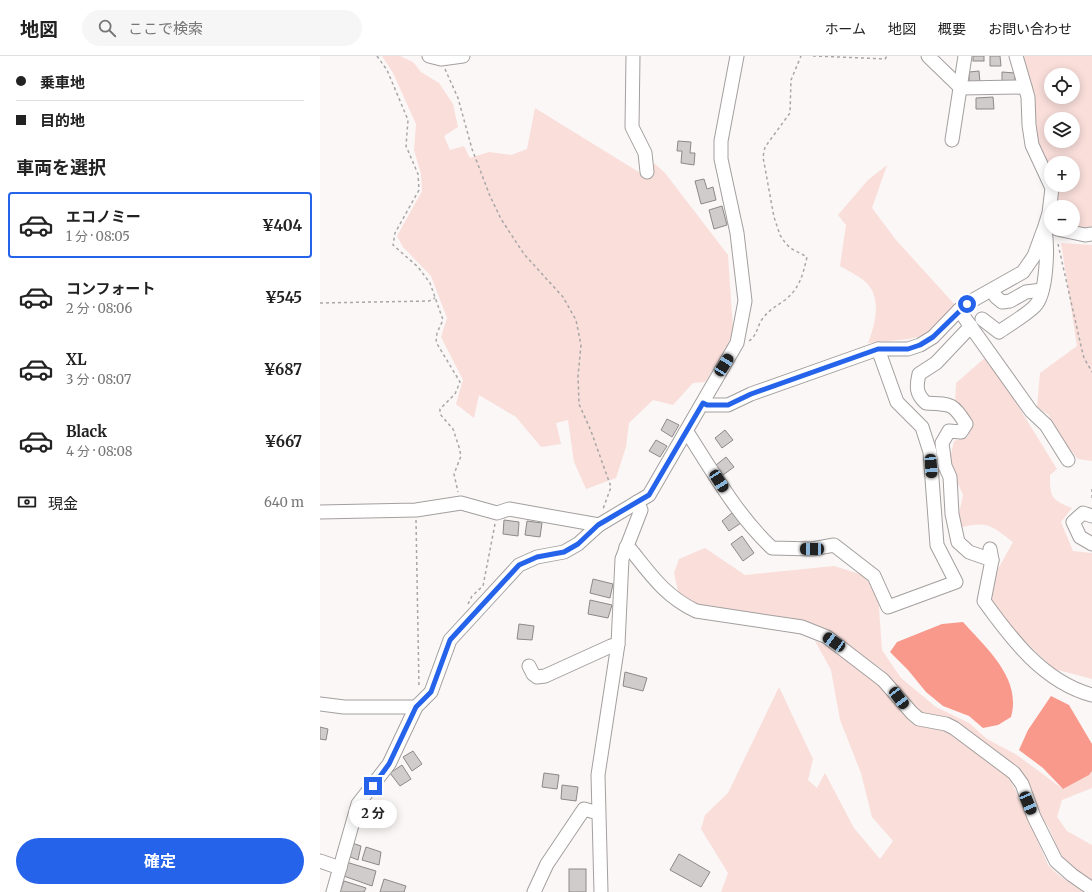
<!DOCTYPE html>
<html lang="ja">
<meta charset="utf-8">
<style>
body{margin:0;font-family:Merriweather,"Noto Sans JP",serif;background:#f6f6f6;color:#222;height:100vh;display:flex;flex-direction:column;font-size:15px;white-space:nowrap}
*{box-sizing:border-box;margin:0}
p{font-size:13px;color:#767676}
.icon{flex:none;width:22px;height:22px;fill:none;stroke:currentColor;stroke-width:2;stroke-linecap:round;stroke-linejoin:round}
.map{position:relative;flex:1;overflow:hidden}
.sheet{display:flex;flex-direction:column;background:#fff;width:320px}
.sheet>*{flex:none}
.top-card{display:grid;align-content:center;height:88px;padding:0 16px;background:#fff}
.fabs{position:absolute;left:724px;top:12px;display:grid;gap:8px}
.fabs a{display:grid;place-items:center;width:36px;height:36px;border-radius:50%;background:#fff;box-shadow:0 2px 10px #0003;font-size:20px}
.end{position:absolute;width:18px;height:18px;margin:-9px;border:5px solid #2563eb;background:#fff;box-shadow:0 0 0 2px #fff}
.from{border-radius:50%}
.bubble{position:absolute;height:28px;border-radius:14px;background:#fff;box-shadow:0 2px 10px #0003;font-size:13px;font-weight:700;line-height:28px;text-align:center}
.car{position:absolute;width:12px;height:24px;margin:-12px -6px;border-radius:5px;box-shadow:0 0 3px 1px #0007;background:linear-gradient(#222 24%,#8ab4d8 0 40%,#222 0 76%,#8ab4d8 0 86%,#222 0)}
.top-card b{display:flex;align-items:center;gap:14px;height:38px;font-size:15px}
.top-card b+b{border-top:1px solid #e0e0e0}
.top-card i{width:10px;height:10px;background:#222}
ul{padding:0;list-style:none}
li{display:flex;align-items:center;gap:12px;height:66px;margin:0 8px 6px;padding:0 8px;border:2px solid transparent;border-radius:4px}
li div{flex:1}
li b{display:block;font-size:15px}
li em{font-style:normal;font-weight:700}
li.current{border-color:#2563eb}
li>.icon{width:36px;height:36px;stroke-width:1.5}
h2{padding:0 16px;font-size:18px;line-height:48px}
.pay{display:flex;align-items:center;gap:10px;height:44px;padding:0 16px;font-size:15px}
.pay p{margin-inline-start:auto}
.action{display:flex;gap:8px;margin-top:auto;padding:8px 16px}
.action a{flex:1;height:46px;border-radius:24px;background:#2563eb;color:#fff;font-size:16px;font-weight:700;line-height:46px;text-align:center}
header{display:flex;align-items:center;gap:24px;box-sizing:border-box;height:56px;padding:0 20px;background:#fff;border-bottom:1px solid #e0e0e0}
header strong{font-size:19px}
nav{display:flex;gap:22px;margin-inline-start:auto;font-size:14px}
.search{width:280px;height:36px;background:#f6f6f6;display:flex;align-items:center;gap:10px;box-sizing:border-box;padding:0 14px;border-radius:22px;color:#767676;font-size:15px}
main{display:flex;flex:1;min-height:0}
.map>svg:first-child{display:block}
</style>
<header>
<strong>地図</strong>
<div class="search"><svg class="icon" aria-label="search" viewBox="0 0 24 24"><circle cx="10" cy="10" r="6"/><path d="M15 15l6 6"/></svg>ここで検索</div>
<nav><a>ホーム</a><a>地図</a><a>概要</a><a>お問い合わせ</a></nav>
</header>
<main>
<section class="sheet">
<div class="top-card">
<b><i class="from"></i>乗車地</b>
<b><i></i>目的地</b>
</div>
<h2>車両を選択</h2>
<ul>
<li class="current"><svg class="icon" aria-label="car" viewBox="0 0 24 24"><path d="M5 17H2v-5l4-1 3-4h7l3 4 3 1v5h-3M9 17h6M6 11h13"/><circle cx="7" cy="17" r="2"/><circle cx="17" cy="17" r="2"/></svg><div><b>エコノミー</b><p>1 分 · 08:05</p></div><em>¥404</em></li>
<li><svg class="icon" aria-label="car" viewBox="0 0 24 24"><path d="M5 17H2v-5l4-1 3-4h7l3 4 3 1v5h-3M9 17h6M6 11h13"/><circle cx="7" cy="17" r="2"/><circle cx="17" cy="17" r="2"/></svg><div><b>コンフォート</b><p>2 分 · 08:06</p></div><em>¥545</em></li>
<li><svg class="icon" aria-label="car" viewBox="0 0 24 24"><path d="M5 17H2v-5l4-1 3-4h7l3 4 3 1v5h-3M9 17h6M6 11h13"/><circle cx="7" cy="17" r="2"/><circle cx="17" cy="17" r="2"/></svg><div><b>XL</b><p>3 分 · 08:07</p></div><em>¥687</em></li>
<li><svg class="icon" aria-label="car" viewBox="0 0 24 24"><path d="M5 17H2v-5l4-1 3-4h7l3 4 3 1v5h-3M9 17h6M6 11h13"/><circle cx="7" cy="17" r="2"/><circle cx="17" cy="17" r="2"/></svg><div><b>Black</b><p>4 分 · 08:08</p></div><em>¥667</em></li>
</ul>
<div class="pay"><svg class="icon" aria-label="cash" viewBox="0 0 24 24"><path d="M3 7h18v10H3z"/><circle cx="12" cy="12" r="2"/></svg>現金<p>640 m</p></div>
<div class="action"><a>確定</a></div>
</section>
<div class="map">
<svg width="772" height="836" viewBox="0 0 772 836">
<rect width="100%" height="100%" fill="#fbf7f7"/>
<g fill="#f9deda" fill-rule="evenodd">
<path d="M62,0H80L93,6L101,16L119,27L133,48L138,71L124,80L130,94L144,90L150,102L169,96L191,99L207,93L215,52L330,123L334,107L345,117L408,199L413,273L408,289L385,326L373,327L353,349L333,344L309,367L306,391L296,422L266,433L254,406L248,364L236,367L241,388L221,391L196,361L159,339L154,362L136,348L143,324L121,281L127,262L111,220L83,191L77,180L102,135L101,118L94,94L96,68L73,17Z"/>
<path d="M702,0H772V175L753,172V151H735V129H753V107H731V121L716,87L713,33ZM731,19H753V41H731ZM731,63H753V85H731Z"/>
<path d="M567,109L552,152L576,184L636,250L607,279L589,283L548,287C556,266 563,238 542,223C535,218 527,214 520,210L526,169L518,159L548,124Z"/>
<path d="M741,187L772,189V405L758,403L733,374L729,359L717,351L720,317L757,290Z"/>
<path d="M667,300L737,413L730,419C730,441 731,444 752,452L741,466L753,495L772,497V623L734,613L691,572L668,541L678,513L693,486C671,470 669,465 642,471L638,462L643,439L629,407L634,385L648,381L651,366L635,347L636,327Z"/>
<path d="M385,492L425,519L514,510L543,519L558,538L562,594L581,622L616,651L649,667L667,683L697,699L743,733L769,719L772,715V732L742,744L737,761L747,775L772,789V828L753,814L739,796L729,772L714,752L698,714L600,658L562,613L510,577L373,548L359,540L354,517L359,503Z"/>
<path d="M495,585L513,593L564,632L596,668L627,675L687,719L696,735L728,809L736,817L763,836H401L408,817L381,773L385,759L408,737L459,631L493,703L488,724L497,732L505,717L534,772L560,803L573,785L552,761L541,717L520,664L511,614Z"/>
</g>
<g fill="#f9998c">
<path d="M643,566C666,592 702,622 691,661L678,669L663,672L649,660L623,650L606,636L588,614L570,596L577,586L622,568Z"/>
<path d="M731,640L749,649L772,688V715L769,719L743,733L723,712L699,694L708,674Z"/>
</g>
<g fill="#d0cccb" stroke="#8d8989">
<rect x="653" y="0" width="11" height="5"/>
<path d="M670,0H680L681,10H670Z"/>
<path d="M659,15L660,27L649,28V16Z"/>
<path d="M682,16L695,17V28H682Z"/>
<path d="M673,41L674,53H656V42Z"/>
<path d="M358,85L371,86L370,97H375L374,109L361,107L362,95H357Z"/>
<path d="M384,123L387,133L393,131L396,144L381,148L375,125Z"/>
<path d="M402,150L407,169L394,173L389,154Z"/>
<path d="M347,363L359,369L352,381L341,374Z"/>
<path d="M405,374L413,384L402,392L395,382Z"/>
<path d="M336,384L347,390L340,401L329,395Z"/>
<path d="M406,401L414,411L403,419L396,409Z"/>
<path d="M412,457L421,467L409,475L402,465Z"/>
<path d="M184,464L199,466L198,480L183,478Z"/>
<path d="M207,465L222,467L220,481L205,479Z"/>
<path d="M422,480L434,497L423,505L411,488Z"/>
<path d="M273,523L293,528L290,542L270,537Z"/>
<path d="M270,544L292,549L288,562L268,558Z"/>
<path d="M199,568L214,570L212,584L197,583Z"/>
<path d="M305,616L327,622L323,635L303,630Z"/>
<path d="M0,671L8,673L6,684L0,683Z"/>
<path d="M93,695L102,708L92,715L83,701Z"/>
<path d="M82,709L91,723L80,730L70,717Z"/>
<path d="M224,717L239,719L237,733L222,731Z"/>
<path d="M242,729L258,731L256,745L241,743Z"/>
<path d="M32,787L41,790L38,804L28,800Z"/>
<path d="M46,791L61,796L59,809L42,804Z"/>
<path d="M359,798L390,816L381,831L350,814Z"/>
<path d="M26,806L56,815L52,830L21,819Z"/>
<rect x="249" y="813" width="17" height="23"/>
<path d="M64,823L86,830L84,836H60Z"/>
<path d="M24,825L46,832L44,836H20Z"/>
</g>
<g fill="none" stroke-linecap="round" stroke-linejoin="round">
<defs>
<g id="minor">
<path d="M109,0L121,3L143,0"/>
<path d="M313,0L312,71L325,97L327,116"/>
<path d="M608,0L641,32L705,31"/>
<path d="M632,84L645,0"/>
<path d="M737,173L765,179L772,178"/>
<path d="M672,234L676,241L682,246L690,245L706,236L722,234"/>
<path d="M639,254L711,355L726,369L748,404"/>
<path d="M662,263L679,276C690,268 705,260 715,250C727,238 728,191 725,174"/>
<path d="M651,270L616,307L599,318C596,331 596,338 606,347C631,348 633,347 646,368L641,376L629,375L622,387L625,410L630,421L632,458L638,486L649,496L672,504L670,493"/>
<path d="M383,347L387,349H408L431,338L558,293H588L600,289L613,281L639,254L655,243L703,216L714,200L725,170L729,157L732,132L712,89L709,69L708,41L696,0"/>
<path d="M365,377L369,379C394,418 418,460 452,492L492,493L514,489L554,520L568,551L636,526L617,489L610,396L602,371L577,346L558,293"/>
<path d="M0,456L96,454L141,447L177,457L189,453L279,469"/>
<path d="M772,460L763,457L753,466L760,481L772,488"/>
<path d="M306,491L311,494C331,519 345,540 376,555L482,571L507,581L563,624L592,657L599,663L626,668L634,672L694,717L702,728L714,761L736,805L752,819L772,833"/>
<path d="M672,504L664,545C692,584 724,626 772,639"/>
<path d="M209,610L213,618L217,621L225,620L291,590L298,588"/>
<path d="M0,648L24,651H96"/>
<path d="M0,805L20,812"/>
<path d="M13,836L38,748L69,708L96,651L111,636L130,584L199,509L217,501L244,496L258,488L279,469L329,439L417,287L425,245L417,177L401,103V85L417,0"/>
<path d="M214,836L227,808L264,753L278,757"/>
<path d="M281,836L278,719L298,588L302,503L321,454L317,446"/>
</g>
</defs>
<use href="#minor" stroke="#a39f9e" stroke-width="15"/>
<g stroke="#a8a6a6" stroke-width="1.5" stroke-dasharray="3 3" stroke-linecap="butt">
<path d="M57,0L67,14L88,64L86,90L98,118L99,134L75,177L73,189L98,211L110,227L123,264L117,277L116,286L140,326L135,338L120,353V358L133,373L139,391L141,400L134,418L138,436"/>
<path d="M493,0L565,3L567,0"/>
<path d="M125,13L138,42L152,93L170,140L181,163L204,198L243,241L256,264L261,289L258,320L259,348L271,375L291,431L283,453"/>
<path d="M738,188L761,290L764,302L772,316"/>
<path d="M0,247L109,245L115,242"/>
<path d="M429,285C438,279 437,269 443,262C450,253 457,250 465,244C480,232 483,218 487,201L472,193L466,188L460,179L454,161L443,101L445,91L470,57L471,24L481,0"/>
<path d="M772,433V444"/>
<path d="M96,464L99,632"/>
<path d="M148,548L152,540L163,530L175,468"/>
</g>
<use href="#minor" stroke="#fff" stroke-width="13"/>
</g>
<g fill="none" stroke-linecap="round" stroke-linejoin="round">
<path stroke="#2563eb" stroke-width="5" d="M53,730L69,708L96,651L111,636L130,584L199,509L217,501L244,496L258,488L278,469L329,439L383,347L387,349H408L431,338L558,293H588L600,289L613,281L647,248"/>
</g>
</svg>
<div class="fabs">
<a><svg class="icon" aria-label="locate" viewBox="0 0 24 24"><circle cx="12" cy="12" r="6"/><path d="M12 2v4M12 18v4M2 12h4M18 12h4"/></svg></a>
<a><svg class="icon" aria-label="layers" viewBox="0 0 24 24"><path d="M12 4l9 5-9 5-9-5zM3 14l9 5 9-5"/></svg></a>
<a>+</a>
<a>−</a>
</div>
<i class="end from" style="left:647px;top:248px"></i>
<i class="end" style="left:53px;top:730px"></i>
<div class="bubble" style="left:29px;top:744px;width:48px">2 分</div>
<i class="car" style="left:404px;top:309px;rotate:32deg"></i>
<i class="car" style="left:611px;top:410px;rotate:176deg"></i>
<i class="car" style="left:399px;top:425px;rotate:147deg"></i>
<i class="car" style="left:492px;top:493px;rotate:270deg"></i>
<i class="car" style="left:514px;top:586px;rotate:305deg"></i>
<i class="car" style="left:579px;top:642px;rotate:143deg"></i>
<i class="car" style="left:708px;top:747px;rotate:157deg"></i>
</div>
</main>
